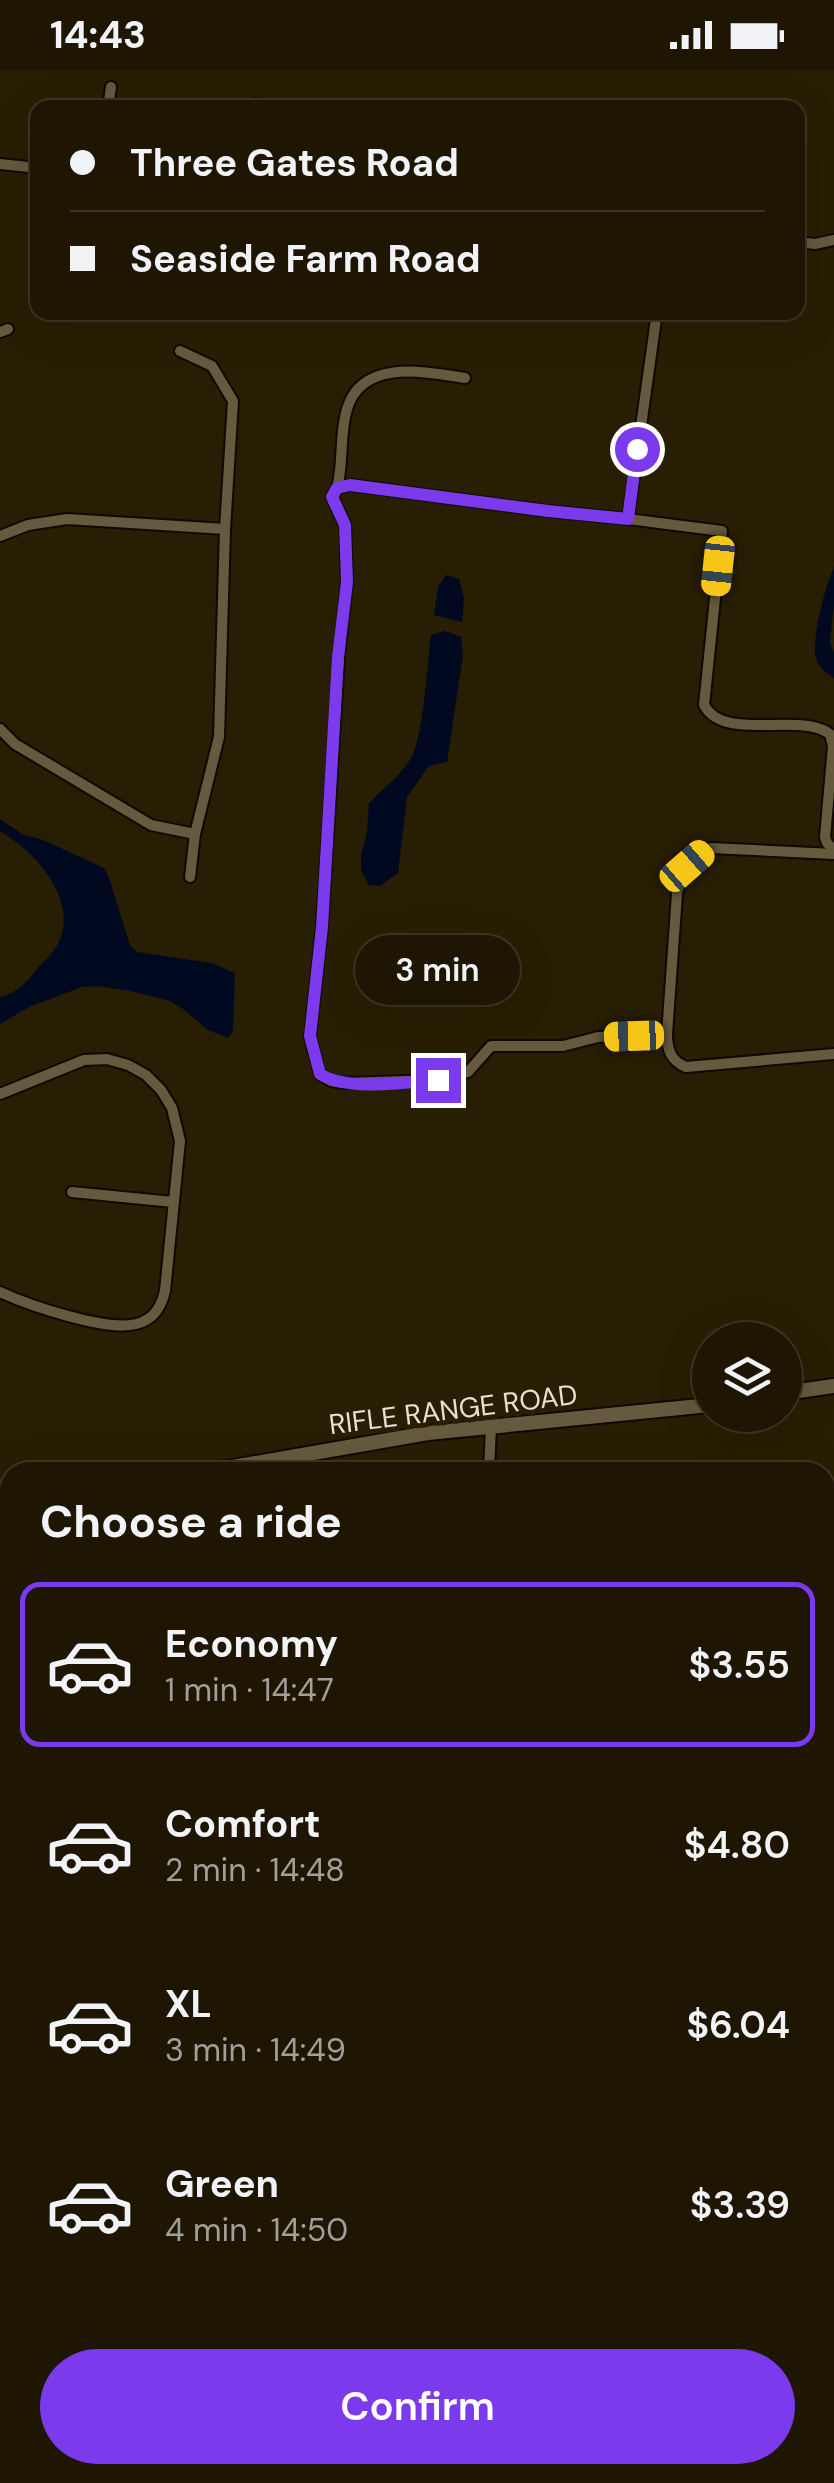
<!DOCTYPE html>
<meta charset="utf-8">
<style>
body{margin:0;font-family:"DM Sans",sans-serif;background:#2b2311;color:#f1f3f6;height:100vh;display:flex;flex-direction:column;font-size:38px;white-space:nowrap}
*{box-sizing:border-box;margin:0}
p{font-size:32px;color:#a19f99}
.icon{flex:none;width:55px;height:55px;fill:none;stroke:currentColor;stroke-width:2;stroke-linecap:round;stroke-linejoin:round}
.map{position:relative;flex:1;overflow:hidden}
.sheet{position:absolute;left:0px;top:1392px;width:835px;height:1022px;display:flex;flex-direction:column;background:#1e1602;border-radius:30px 30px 0 0;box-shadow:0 10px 40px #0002,0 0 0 2px #3c3524}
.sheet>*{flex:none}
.banner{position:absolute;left:30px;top:30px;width:775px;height:220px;border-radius:20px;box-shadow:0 10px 40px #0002,0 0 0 2px #3c3524;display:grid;align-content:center;height:220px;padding:0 40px;background:#1e1602}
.controls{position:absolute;left:692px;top:1252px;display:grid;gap:20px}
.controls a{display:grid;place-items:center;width:110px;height:110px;border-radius:50%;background:#1e1602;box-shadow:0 10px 40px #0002,0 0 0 2px #3c3524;font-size:50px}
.end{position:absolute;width:45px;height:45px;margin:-22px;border:12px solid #7c3aed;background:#fff;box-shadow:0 0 0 5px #fff}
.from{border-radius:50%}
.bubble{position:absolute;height:70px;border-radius:35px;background:#1e1602;box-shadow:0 10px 40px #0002,0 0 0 2px #3c3524;font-size:32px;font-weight:600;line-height:70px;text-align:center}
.car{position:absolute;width:30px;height:60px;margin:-30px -15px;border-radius:12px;box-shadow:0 0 8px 2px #0007;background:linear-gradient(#f5c518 24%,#345 0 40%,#f5c518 0 76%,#345 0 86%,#f5c518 0)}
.banner b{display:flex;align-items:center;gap:35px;height:95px;font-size:38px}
.banner b+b{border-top:2px solid #3c3524}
.banner i{width:25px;height:25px;background:#f1f3f6}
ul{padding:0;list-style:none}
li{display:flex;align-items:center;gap:30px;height:165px;margin:0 20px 15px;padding:0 20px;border:5px solid transparent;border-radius:20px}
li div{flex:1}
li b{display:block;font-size:38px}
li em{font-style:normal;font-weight:600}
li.active{border-color:#7c3aed}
li>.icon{width:90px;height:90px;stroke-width:1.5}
h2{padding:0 40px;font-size:45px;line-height:120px}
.action{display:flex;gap:20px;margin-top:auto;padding:20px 40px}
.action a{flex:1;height:115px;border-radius:60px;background:#7c3aed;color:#fff;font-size:40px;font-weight:600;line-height:115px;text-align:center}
.status{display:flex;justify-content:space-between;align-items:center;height:70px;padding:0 50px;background:#1e1602;direction:ltr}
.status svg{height:28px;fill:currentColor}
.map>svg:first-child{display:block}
</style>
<div class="status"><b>14:43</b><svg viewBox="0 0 49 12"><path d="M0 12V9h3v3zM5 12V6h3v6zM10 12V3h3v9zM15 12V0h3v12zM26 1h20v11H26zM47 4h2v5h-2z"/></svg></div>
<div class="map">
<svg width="834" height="2413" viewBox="0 0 834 2413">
<rect width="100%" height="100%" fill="#281e03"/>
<g fill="#00091f">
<path d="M834,497V535L830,572L834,584V608C828,604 820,599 817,591C809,575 826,514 834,497Z"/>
<path d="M446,505L459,509L464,528L462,552L434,545L438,517Z"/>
<path d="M444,561L461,567L463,585L447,692L429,696L407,727L398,803L380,816L369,815L361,801V785L367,762L369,733C383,719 401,705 411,688C424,664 427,595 431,565Z"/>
<path d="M0,749L22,764L43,770L104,798L108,805L130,875L137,882L212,893L235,903L233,961L228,968L208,960L183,939L170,931L131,921L97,916L82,917L31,936L0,954V927C16,924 27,912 36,900C45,890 55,882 60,869C77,827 33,780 0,761Z"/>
<path d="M10,1830V2295L0,2318V1832Z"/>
<path d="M81,2405H160L157,2413H77Z"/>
</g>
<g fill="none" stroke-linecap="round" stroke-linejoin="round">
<defs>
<g id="street">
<path d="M108,38L111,17"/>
<path d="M255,38L256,34"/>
<path d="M0,94L38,98"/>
<path d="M798,172L815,174L834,170"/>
<path d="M657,242L628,449L722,461L704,635C724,673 799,641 830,664L833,676L825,767L827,773L834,780"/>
<path d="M0,262L8,259"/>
<path d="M180,281L212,296L233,331L225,459L219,667L195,764L190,807"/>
<path d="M337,418C344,392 339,365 347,339C362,288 426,302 465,308"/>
<path d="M628,449L548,441L351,415L337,418L332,427L345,455L347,512L339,587L322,857L310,967L320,1004L331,1011L343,1013L437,1010L468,1002L491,976H563L598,967L667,964"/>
<path d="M0,466L28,455L67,449L225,459"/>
<path d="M0,659L15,674L151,755L195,764"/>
<path d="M834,784L711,778C692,788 680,803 677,824L667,964C667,980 671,991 686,997L834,984"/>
<path d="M0,1024L84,990L107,989L128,995L146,1005L161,1020L172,1038L180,1071L165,1221C161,1238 153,1250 136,1254C107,1262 28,1235 0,1222"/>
<path d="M72,1122L173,1132"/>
<path d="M489,1402L491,1356"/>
<path d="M0,1769L10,1768"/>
<path d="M825,1940L834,1941"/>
<path d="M825,2350L834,2347"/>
<path d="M19,2413L22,2405"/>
<path d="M603,2413L630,2405"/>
</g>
<g id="secondary">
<path d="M785,1323L834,1316"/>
<path d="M204,1402L428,1363L710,1335"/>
<path d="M0,1444L10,1442"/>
</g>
</defs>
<use href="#street" stroke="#110800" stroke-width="14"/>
<use href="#secondary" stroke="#110800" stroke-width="18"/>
<use href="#street" stroke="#655a3d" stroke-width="10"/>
<use href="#secondary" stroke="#655a3d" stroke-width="14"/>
</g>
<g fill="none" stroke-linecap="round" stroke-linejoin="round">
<path stroke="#7c3aed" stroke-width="12" d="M438,1010C404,1012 349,1022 320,1004L310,966L322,857L338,587L347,512L345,455L332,427L337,418L350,415L548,441L628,449L637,379"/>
</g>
<g text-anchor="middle" stroke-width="10" stroke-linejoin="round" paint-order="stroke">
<g font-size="28" fill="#e6e0d0" stroke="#281e03">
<text transform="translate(453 1339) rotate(-7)" y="10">RIFLE RANGE ROAD</text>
</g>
</g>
</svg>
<div class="controls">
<a><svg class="icon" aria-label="layers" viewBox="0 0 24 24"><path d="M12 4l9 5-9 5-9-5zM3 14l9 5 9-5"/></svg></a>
</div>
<i class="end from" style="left:637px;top:379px"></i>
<i class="end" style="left:438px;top:1010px"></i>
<div class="bubble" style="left:355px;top:865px;width:165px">3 min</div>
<i class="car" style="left:718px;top:496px;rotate:186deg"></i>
<i class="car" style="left:687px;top:796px;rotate:49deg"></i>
<i class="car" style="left:634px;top:966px;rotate:268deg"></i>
<div class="banner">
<b><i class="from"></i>Three Gates Road</b>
<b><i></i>Seaside Farm Road</b>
</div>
<section class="sheet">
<h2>Choose a ride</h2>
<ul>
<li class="active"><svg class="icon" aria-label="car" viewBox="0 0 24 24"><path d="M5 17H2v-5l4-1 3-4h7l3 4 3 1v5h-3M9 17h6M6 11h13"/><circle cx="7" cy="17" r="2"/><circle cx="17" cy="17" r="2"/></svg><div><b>Economy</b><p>1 min · 14:47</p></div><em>$3.55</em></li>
<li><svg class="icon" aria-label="car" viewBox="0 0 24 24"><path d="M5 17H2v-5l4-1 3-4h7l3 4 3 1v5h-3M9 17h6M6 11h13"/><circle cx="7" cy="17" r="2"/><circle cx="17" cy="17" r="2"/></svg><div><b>Comfort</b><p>2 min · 14:48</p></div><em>$4.80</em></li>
<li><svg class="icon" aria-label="car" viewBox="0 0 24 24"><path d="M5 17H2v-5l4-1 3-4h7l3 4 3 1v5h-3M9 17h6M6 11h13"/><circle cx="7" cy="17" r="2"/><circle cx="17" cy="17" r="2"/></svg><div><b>XL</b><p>3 min · 14:49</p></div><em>$6.04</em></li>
<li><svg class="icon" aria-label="car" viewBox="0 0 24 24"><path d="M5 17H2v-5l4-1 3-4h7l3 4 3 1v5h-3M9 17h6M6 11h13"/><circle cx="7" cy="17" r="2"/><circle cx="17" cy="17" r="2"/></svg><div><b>Green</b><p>4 min · 14:50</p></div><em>$3.39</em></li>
</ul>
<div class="action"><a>Confirm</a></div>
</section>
</div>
